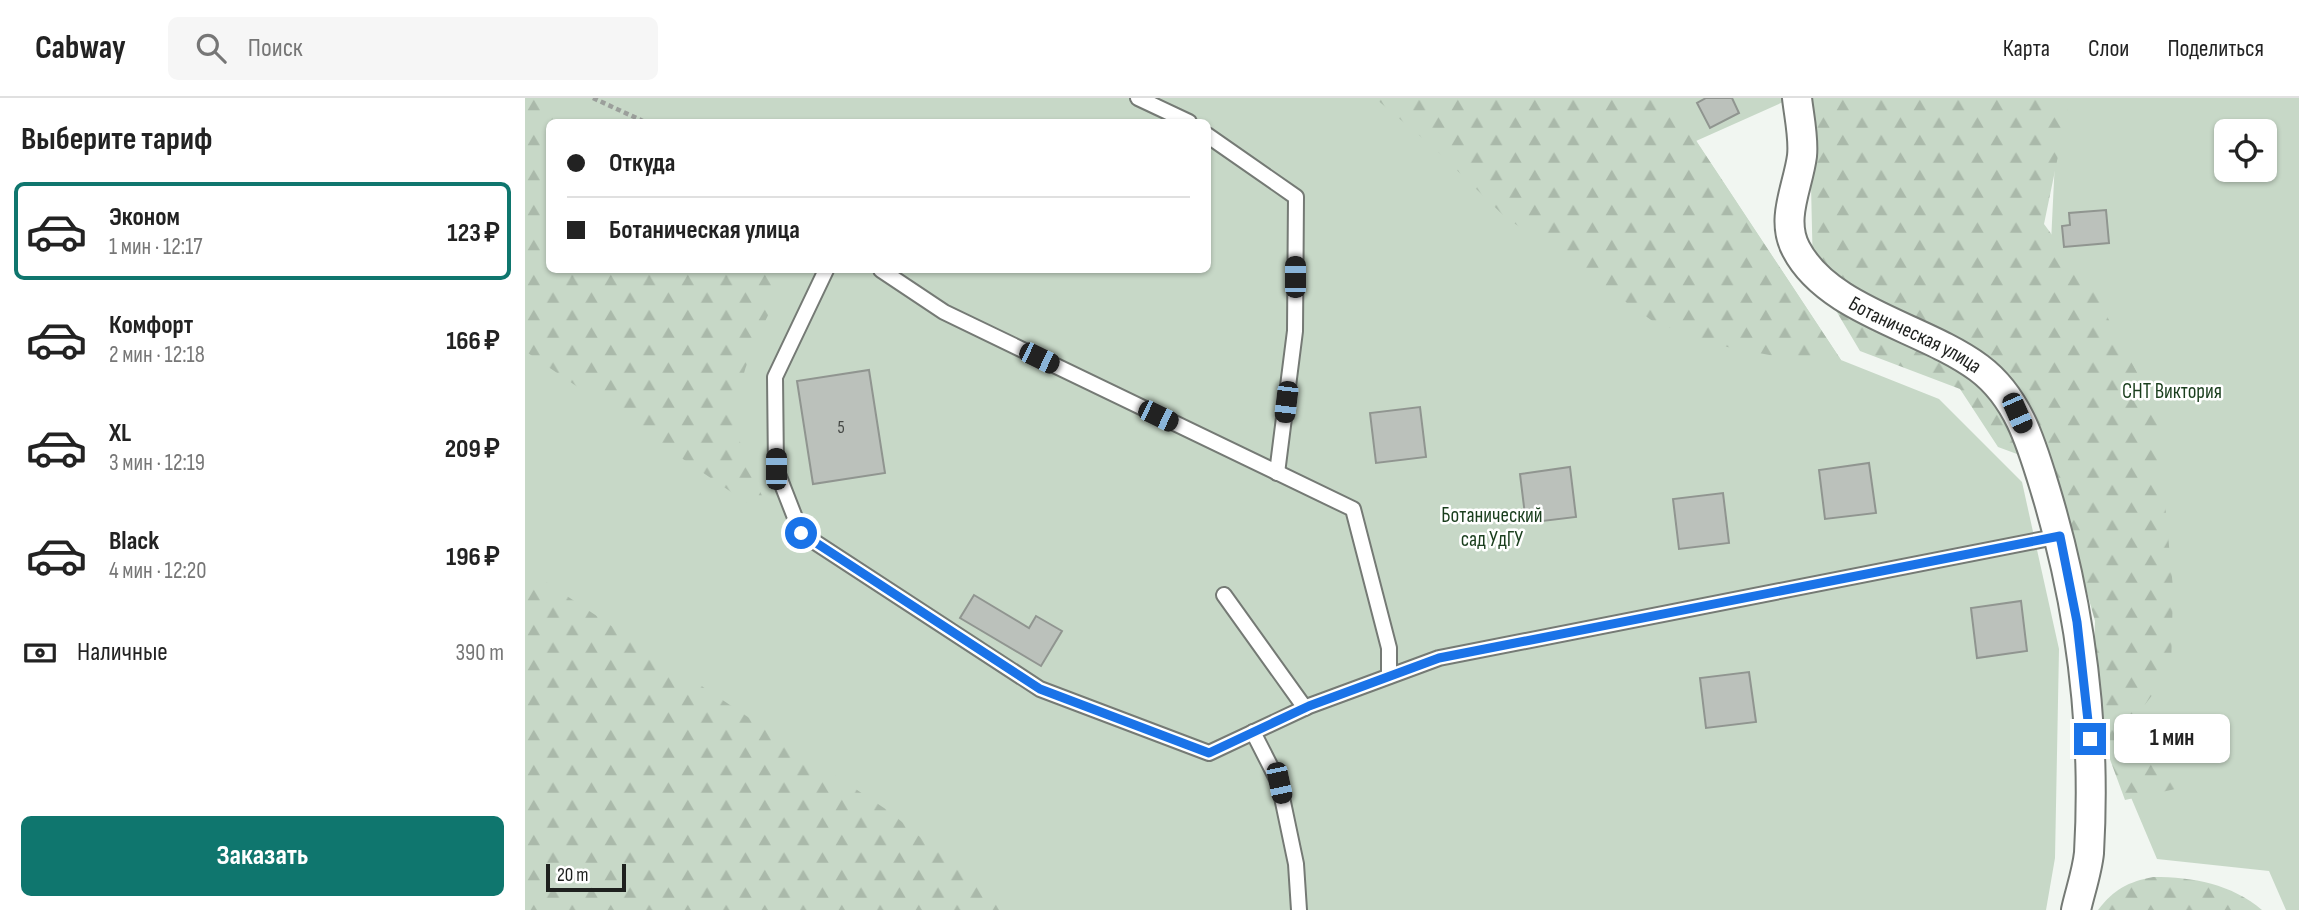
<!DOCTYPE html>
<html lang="ru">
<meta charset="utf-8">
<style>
body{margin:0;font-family:"Sofia Sans Condensed",sans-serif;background:#f6f6f6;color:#222;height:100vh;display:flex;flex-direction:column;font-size:26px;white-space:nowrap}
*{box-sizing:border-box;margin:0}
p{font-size:23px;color:#767676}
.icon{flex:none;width:38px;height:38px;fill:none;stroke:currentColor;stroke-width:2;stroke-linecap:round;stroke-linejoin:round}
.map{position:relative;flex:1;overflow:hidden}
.details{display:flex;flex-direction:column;background:#fff;width:525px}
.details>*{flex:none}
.hud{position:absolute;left:21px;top:21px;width:665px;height:154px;border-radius:10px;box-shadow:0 2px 5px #0004;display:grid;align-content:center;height:154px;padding:0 21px;background:#fff}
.buttons{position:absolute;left:1689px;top:21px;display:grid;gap:14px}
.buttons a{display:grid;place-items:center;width:63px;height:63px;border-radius:10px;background:#fff;box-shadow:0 2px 5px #0004;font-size:35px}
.scale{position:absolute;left:21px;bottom:18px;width:80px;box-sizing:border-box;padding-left:7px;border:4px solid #1e201e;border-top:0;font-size:19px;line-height:24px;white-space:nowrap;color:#1e201e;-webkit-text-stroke:5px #fff;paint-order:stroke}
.end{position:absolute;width:32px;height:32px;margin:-16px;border:9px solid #1a73e8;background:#fff;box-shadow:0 0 0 4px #fff}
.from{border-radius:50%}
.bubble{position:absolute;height:49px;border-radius:10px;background:#fff;box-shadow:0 2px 5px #0004;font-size:23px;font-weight:700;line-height:49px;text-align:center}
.car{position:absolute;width:21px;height:42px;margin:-21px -10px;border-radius:9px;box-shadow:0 0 5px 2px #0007;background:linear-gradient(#222 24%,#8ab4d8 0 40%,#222 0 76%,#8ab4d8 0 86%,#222 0)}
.hud b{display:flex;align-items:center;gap:24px;height:66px;font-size:26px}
.hud b+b{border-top:2px solid #e0e0e0}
.hud i{width:18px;height:18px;background:#222}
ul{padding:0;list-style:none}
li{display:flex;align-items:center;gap:21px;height:98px;margin:0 14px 10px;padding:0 7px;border:4px solid transparent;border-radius:10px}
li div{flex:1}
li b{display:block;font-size:26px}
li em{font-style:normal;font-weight:700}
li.selected{border-color:#0f766e}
li>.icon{width:63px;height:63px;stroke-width:1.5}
h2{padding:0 21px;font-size:32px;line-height:84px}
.pay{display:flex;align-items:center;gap:18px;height:77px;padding:0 21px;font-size:26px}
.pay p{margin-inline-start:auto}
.cta{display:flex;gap:14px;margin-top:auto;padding:14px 21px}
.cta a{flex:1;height:80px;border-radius:10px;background:#0f766e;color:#fff;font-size:28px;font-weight:700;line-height:80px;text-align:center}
header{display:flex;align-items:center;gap:42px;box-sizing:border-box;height:98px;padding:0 35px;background:#fff;border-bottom:2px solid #e0e0e0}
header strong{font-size:33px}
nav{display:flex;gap:38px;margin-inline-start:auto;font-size:24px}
.search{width:490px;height:63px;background:#f6f6f6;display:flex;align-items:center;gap:18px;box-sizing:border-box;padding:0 24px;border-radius:10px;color:#767676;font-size:26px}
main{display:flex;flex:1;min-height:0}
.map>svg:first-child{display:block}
</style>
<header>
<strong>Cabway</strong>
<div class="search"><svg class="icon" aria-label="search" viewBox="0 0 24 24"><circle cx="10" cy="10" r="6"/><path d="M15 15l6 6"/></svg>Поиск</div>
<nav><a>Карта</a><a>Слои</a><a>Поделиться</a></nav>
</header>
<main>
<section class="details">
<h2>Выберите тариф</h2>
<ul>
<li class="selected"><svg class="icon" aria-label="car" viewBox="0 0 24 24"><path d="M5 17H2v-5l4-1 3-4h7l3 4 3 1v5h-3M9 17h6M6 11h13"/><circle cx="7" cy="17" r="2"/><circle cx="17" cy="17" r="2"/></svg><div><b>Эконом</b><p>1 мин · 12:17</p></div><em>123 ₽</em></li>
<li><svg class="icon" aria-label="car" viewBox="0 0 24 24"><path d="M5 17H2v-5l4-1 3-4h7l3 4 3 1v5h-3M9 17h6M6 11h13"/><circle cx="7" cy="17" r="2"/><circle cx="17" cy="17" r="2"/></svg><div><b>Комфорт</b><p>2 мин · 12:18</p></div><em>166 ₽</em></li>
<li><svg class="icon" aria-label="car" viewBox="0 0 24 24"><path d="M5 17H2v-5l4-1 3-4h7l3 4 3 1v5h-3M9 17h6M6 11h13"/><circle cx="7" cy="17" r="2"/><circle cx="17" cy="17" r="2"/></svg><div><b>XL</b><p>3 мин · 12:19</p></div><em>209 ₽</em></li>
<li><svg class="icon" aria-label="car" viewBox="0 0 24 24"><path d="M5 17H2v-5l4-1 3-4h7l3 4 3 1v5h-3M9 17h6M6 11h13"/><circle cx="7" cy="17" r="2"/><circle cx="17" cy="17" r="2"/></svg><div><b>Black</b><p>4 мин · 12:20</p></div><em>196 ₽</em></li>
</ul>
<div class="pay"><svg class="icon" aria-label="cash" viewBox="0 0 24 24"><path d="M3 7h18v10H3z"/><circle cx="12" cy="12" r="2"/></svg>Наличные<p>390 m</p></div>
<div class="cta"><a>Заказать</a></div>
</section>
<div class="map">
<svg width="1774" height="812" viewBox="0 0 1774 812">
<defs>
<pattern id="forest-firs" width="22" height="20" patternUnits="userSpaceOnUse" patternTransform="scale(1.75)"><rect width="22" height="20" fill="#c7d8c7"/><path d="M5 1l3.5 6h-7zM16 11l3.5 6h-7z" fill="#aab9aa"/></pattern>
</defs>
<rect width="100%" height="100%" fill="#f1f6f1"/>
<g fill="#c7d8c7" fill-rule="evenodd">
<path d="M0,0H1267L1171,43L1316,262L1414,301L1497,384L1534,551L1530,760L1521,812H0ZM24,24H682V172H24Z"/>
<path d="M1533,0H1774V812H1761L1744,773L1632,761L1575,626L1571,473L1518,310ZM1701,33H1740V72H1701Z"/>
</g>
<g fill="url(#forest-firs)">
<path d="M0,0H26L28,24H24V172H266C241,224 204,279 214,339C219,368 238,397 250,424L0,253Z"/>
<path d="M850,0H1143L1316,262L1255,259L1197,248L1129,224L979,118L909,50Z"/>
<path d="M1284,0H1545L1519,126L1569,194L1631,310L1648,490L1646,573L1618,609L1655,690L1600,702L1583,656L1568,593L1570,523L1527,369L1473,349L1435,291L1335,253L1288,174Z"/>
<path d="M0,470L365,714L483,812H0Z"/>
<path d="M1628,779C1669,779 1706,786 1737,812H1573C1589,791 1603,784 1628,779Z"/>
</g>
<g fill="#bbc1bb" stroke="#909590" stroke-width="2">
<path d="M1181,0H1207L1214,15L1185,30L1172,5Z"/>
<path d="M1581,112L1584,145L1539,149L1537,128L1545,127L1544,115Z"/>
<path d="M344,272L360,375L288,386L272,283Z"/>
<path d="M895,309L901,359L851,365L845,315Z"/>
<path d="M1344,365L1351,415L1300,421L1294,372Z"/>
<path d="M1045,369L1051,419L1001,425L995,376Z"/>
<path d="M1198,395L1204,445L1154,451L1148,401Z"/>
<path d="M449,497L504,530L511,518L537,533L516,568L435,520Z"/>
<path d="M1496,503L1502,553L1452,560L1446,510Z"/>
<path d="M1224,574L1231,624L1181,630L1175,580Z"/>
</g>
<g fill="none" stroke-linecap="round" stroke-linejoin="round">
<defs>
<g id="service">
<path d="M613,0L664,24"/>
<path d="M682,37L771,99L770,233L752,375"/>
<path d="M301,172L250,279L251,371L276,435L515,591L684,655L784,608L914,560L1535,438"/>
<path d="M356,172L419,214L828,411L864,550V578"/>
<path d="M699,497L780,610"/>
<path d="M728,634L754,685L771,766L774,812"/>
</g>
<g id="minor">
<path id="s1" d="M1272,0C1274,18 1279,40 1277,58C1273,89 1255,121 1271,151C1303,213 1399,229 1454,270C1494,300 1507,348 1521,394C1556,510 1571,634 1564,755C1562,774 1555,794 1551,812"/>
</g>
</defs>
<use href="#service" stroke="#757a75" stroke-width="18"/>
<use href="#minor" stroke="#757a75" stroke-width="32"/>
<path stroke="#9b9f9b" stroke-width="4.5" stroke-dasharray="5 3.5" stroke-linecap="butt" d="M68,0L120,24"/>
<use href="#service" stroke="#fff" stroke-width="14"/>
<use href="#minor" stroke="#fff" stroke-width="28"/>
</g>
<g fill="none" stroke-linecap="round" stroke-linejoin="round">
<path stroke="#1a73e8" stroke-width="9" d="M276,435L515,591L684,655L784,608L914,560L1535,438L1552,524L1565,641"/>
</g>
<g text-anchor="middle" stroke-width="5" stroke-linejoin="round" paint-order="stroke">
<g font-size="18" fill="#454845">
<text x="316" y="335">5</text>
</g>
<g font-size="21" fill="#1e201e" stroke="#fff">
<text dy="7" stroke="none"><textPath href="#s1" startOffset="303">Ботаническая улица</textPath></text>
</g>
<g font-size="21" fill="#1a3e1d" stroke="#fff">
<text x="1647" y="300">СНТ Виктория</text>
<text x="967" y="424">Ботанический<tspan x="967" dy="24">сад УдГУ</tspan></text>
</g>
</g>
</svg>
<div class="buttons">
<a><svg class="icon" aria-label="locate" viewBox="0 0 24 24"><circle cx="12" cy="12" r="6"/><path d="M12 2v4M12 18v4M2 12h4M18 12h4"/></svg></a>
</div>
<div class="scale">20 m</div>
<i class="end from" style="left:276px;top:435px"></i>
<i class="end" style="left:1565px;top:641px"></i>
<div class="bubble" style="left:1589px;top:616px;width:116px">1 мин</div>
<i class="car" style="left:770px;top:179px;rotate:0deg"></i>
<i class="car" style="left:514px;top:260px;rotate:116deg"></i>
<i class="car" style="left:761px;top:304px;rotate:187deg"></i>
<i class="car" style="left:1492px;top:315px;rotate:156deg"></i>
<i class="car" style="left:633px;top:318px;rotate:116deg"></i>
<i class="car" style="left:251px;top:371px;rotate:0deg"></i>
<i class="car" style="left:754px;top:685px;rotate:168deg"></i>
<div class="hud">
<b><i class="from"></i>Откуда</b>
<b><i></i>Ботаническая улица</b>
</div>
</div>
</main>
